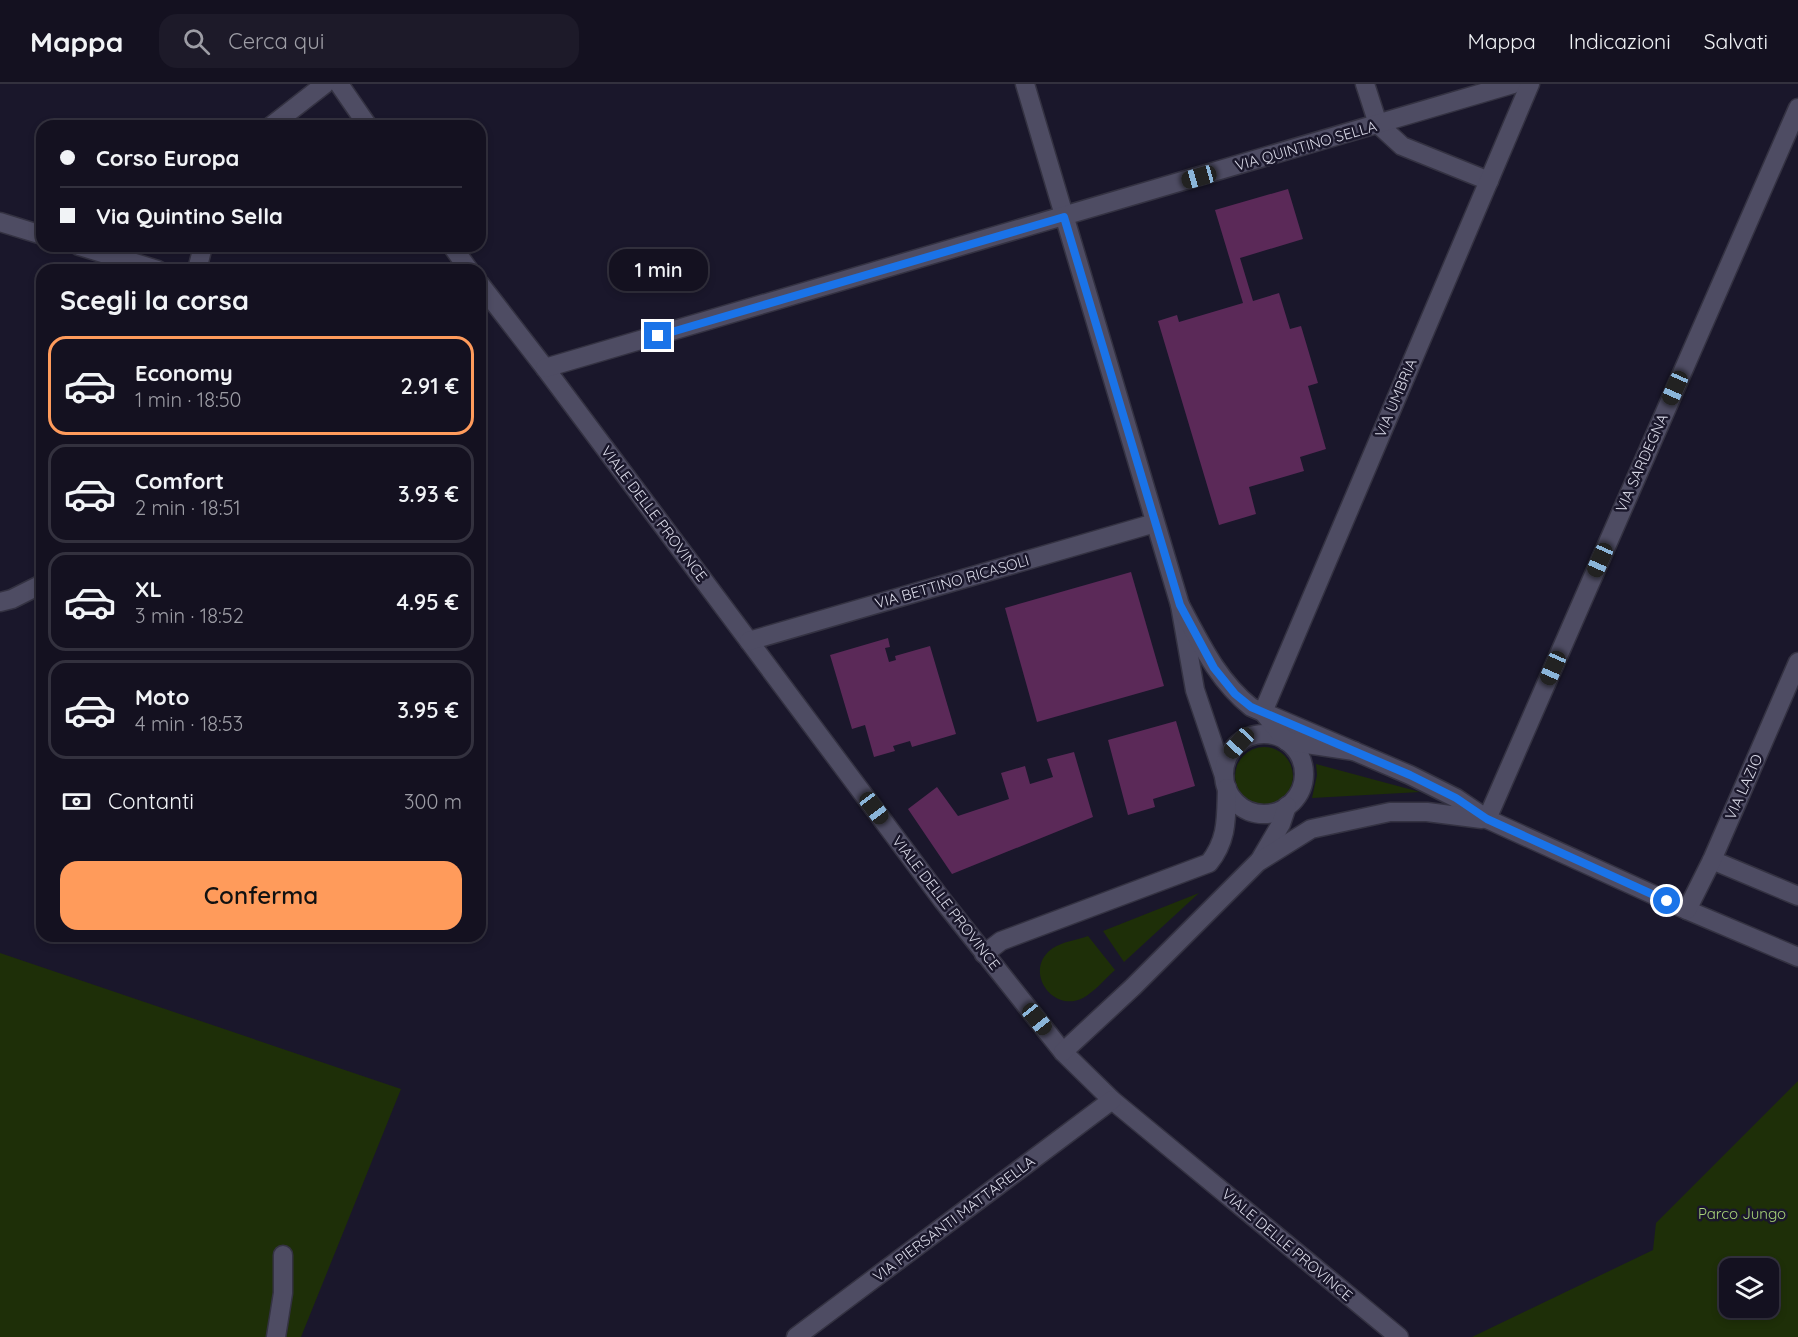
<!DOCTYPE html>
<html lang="it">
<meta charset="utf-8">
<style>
body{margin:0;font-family:Quicksand,sans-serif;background:#1d1a29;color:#f1f3f6;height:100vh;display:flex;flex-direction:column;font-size:22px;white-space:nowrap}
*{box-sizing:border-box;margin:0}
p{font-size:20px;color:#9d9da5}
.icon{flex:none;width:33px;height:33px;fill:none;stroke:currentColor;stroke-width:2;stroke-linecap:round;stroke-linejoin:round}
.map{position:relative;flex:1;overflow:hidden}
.sheet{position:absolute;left:36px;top:180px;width:450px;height:678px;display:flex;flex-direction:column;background:#141120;border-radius:18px;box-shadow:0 3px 9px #0003,0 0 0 2px #33313e}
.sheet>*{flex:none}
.hud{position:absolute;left:36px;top:36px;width:450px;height:132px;border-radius:18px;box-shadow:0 3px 9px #0003,0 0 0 2px #33313e;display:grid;align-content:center;height:132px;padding:0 24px;background:#141120}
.buttons{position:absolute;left:1719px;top:1174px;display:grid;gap:12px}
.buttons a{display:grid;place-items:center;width:60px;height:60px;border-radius:12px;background:#141120;box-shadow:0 3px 9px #0003,0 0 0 2px #33313e;font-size:30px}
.end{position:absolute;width:27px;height:27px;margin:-14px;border:8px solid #1a73e8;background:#fff;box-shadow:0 0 0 3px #fff}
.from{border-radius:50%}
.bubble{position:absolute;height:42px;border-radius:18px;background:#141120;box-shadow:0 3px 9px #0003,0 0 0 2px #33313e;font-size:20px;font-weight:600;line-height:42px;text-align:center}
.car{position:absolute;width:18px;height:36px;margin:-18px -9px;border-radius:8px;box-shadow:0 0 4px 2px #0007;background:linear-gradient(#222 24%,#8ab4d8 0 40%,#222 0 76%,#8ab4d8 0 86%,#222 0)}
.hud b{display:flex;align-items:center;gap:21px;height:57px;font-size:22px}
.hud b+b{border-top:2px solid #33313e}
.hud i{width:15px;height:15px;background:#f1f3f6}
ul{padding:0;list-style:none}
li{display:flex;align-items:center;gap:18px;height:99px;margin:0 12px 9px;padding:0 12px;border:3px solid #33313e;border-radius:18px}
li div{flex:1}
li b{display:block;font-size:22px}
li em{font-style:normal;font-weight:600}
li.active{border-color:#ff9b5b}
li>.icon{width:54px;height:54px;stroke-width:1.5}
h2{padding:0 24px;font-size:27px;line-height:72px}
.pay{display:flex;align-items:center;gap:15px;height:66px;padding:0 24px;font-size:22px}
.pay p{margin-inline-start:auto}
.primary-button{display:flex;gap:12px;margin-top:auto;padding:12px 24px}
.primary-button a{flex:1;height:69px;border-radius:18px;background:#ff9b5b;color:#111;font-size:24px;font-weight:600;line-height:69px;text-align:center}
header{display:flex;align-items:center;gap:36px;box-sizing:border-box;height:84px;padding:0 30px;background:#141120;border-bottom:2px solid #33313e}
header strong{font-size:28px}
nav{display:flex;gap:33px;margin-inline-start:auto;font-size:21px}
.search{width:420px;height:54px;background:#1d1a29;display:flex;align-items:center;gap:15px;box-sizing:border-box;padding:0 21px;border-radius:18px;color:#9d9da5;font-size:22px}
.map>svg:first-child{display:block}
</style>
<header>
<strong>Mappa</strong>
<div class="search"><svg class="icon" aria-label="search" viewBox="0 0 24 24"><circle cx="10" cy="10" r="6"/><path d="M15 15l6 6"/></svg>Cerca qui</div>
<nav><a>Mappa</a><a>Indicazioni</a><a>Salvati</a></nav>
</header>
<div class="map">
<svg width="1798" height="1253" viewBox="0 0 1798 1253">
<rect width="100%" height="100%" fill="#1a172b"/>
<g fill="#1e2f08" fill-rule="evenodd">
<circle cx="1264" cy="692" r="29"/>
<path d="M1316,680L1420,708L1312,714L1317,691Z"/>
<path d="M1199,809L1124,878L1103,847Z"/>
<path d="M1088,852L1115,886C1105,895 1094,908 1083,914C1052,930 1022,885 1053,864C1062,858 1077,856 1088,852Z"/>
<path d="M0,869L401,1005L301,1253H0Z"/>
<path d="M1798,997V1253H1472L1653,1166L1656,1139ZM1730,1185H1768V1224H1730Z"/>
</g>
<g fill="#5b2958">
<path d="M1288,105L1303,155L1240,174L1253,217L1279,209L1290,245L1301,242L1318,299L1308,302L1326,365L1300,373L1304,387L1249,403L1256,430L1219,441L1158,237L1177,231L1179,238L1243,219L1215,126Z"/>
<path d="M1131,488L1164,602L1037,638L1005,524Z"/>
<path d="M888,554L890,563L885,564L889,578L896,576L895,572L930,562L956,650L912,663L910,657L893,662L895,667L874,673L865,641L852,645L830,571Z"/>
<path d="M1176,637L1195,702L1153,715L1155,723L1128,731L1108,656Z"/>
<path d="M1074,668L1093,733L952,790L908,725L937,703L958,732L1009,715L1001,689L1025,682L1030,700L1053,693L1047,675Z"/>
</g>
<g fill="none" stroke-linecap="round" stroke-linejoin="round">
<defs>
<g id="minor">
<path d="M339,0L368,42"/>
<path d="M1025,0L1180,521L1195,606L1224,692"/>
<path d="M1365,0L1378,40L1402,62L1489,97"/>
<path d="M271,42L325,0"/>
<path d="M0,138L42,151"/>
<path d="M79,162L158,186"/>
<path d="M452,162L469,186"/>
<path d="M197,186L203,162"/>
<path d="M480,200L545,284L943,817L1063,968L1112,1016L1399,1253"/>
<path d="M545,284L1513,0"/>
<path d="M0,518L12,515L42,500"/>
<path d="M1180,521C1200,558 1217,596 1251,623L1410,691L1456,714L1487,735L1687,826L1798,873"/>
<path d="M749,557L1155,439"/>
<circle cx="1264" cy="690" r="40"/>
<path d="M1354,667L1286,657L1263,628L1530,0"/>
<path d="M1487,735L1798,24"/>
<path d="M1261,774L1281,740L1287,722"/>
<path d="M1712,776L1798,812"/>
<path d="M1687,826L1712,776L1798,578"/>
<path d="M984,870L1001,857L1209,779C1228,755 1226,734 1227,704"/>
<path d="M1063,968L1133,903L1258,778L1311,745L1390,728H1427L1482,735"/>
<path d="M276,1253L283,1209V1171"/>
<path d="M796,1253L1112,1016"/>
</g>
</defs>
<use href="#minor" stroke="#343242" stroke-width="21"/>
<use href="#minor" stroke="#4e4c63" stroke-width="18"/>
</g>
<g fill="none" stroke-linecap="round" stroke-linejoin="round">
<path stroke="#1a73e8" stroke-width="8" d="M658,252L1064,133L1180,521L1214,584L1235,610L1251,623L1410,691L1456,714L1487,735L1667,817"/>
</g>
<g text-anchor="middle" stroke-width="5" stroke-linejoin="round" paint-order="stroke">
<g font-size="15" fill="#d9d9e7" stroke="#1a172b">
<text transform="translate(1306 62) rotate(-16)" y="5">VIA QUINTINO SELLA</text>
<text transform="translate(1396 314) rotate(-67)" y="5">VIA UMBRIA</text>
<text transform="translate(1642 379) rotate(-66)" y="5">VIA SARDEGNA</text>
<text transform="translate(654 430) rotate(53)" y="5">VIALE DELLE PROVINCE</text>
<text transform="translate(952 498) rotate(-16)" y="5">VIA BETTINO RICASOLI</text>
<text transform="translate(1744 703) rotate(-66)" y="5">VIA LAZIO</text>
<text transform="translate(946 819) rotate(52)" y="5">VIALE DELLE PROVINCE</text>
<text transform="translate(954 1135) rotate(-37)" y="5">VIA PIERSANTI MATTARELLA</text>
<text transform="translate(1287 1161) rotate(40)" y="5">VIALE DELLE PROVINCE</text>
</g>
<g font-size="15" fill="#a8d478" stroke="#1a172b">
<text x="1742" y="1135">Parco Jungo</text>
</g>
</g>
</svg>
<div class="buttons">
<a><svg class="icon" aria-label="layers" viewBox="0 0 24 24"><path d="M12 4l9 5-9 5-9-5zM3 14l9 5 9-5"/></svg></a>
</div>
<i class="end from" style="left:1667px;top:817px"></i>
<i class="end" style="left:658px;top:252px"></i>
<div class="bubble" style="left:609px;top:165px;width:99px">1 min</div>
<i class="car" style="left:1199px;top:93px;rotate:254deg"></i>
<i class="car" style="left:1675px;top:304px;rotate:204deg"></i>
<i class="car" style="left:1600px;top:476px;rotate:204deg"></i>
<i class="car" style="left:1553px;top:584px;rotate:204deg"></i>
<i class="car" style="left:1239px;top:659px;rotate:223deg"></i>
<i class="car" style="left:874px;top:724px;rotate:143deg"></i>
<i class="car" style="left:1037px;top:935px;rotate:141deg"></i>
<div class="hud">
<b><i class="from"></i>Corso Europa</b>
<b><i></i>Via Quintino Sella</b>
</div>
<section class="sheet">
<h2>Scegli la corsa</h2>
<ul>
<li class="active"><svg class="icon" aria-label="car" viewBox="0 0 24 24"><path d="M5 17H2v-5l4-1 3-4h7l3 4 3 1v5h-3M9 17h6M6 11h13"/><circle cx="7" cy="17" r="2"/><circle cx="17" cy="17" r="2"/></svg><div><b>Economy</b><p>1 min · 18:50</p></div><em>2.91 €</em></li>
<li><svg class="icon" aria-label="car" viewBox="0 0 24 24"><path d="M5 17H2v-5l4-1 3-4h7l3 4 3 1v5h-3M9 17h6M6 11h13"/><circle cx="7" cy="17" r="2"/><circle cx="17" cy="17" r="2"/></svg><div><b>Comfort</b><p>2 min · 18:51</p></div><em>3.93 €</em></li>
<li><svg class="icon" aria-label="car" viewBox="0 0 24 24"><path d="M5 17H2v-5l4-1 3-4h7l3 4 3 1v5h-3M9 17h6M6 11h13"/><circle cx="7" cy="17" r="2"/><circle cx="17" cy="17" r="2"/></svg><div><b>XL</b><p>3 min · 18:52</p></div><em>4.95 €</em></li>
<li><svg class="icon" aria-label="car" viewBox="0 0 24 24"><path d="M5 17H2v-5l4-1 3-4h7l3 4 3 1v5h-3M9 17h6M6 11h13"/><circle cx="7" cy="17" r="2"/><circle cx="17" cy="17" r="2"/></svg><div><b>Moto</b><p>4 min · 18:53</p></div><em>3.95 €</em></li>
</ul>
<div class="pay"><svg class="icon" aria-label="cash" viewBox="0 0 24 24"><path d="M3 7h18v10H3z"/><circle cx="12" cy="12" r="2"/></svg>Contanti<p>300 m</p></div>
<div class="primary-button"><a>Conferma</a></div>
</section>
</div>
